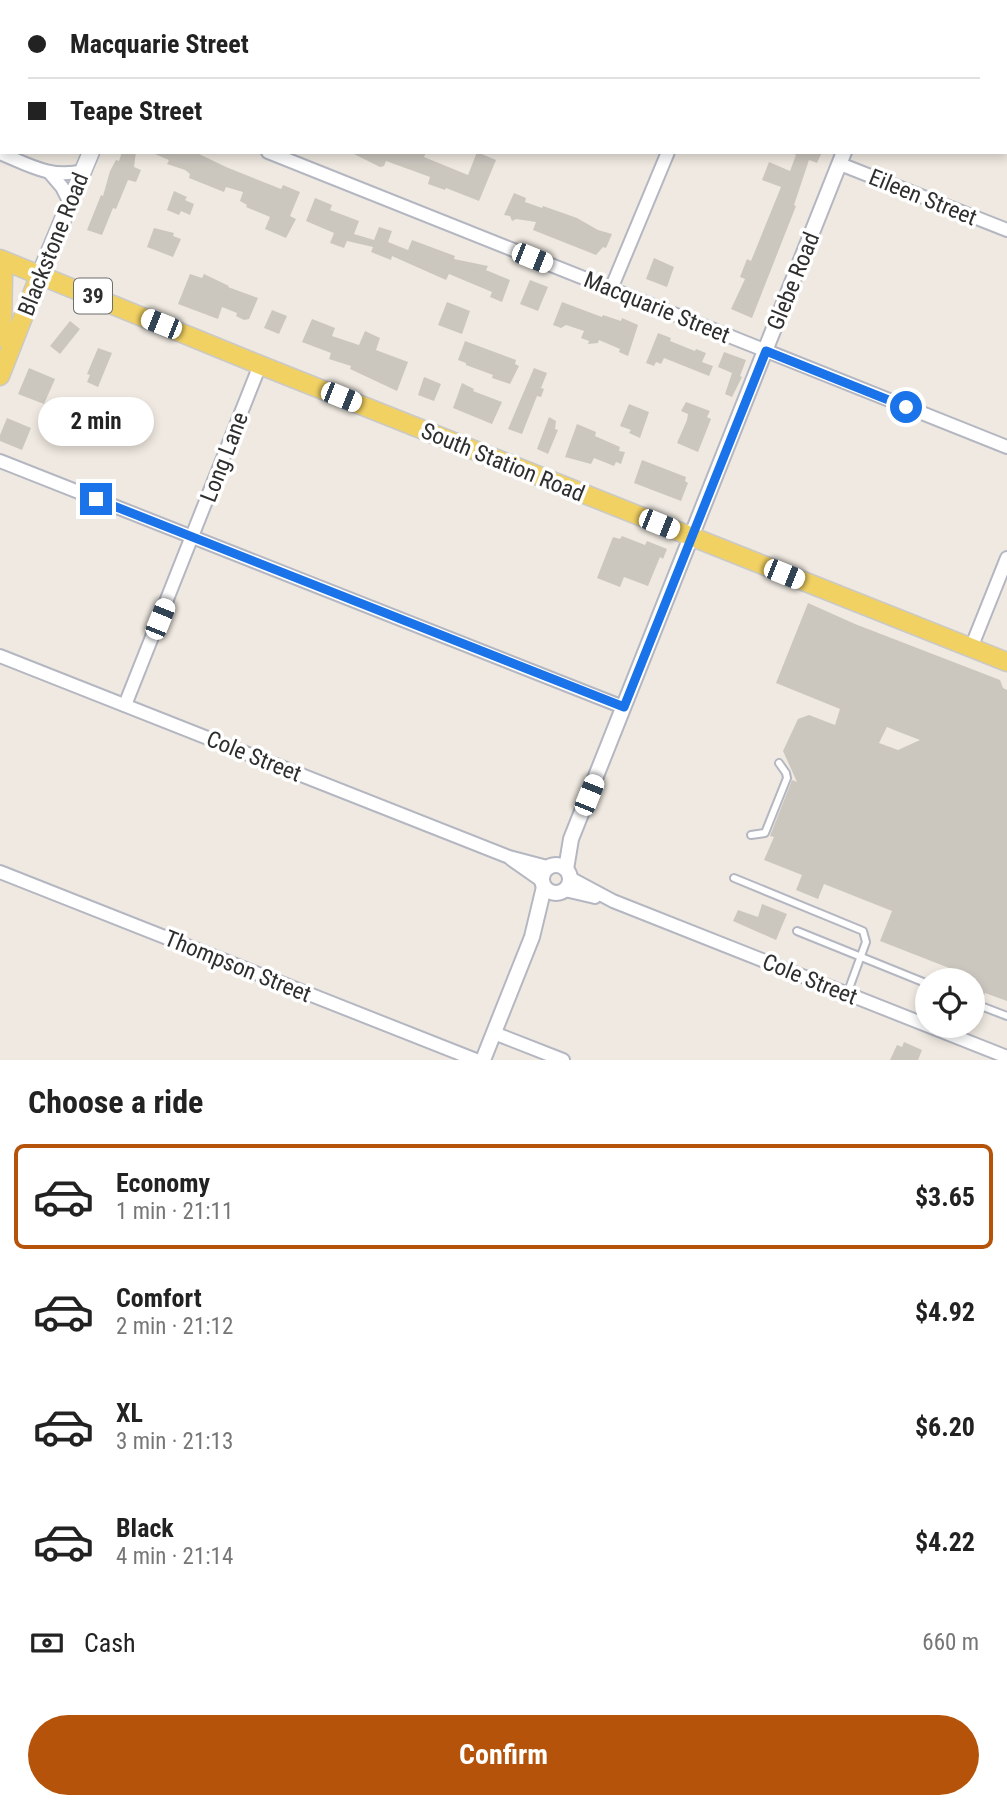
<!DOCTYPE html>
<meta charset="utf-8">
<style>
body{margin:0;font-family:"Roboto Condensed",sans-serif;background:#f2f2f2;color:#222;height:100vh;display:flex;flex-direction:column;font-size:26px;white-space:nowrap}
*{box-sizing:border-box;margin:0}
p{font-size:23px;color:#767676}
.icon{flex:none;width:38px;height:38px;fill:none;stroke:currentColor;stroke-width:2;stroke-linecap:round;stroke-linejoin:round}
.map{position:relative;height:1060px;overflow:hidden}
.panel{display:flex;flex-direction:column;background:#fff;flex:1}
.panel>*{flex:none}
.banner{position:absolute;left:0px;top:0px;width:1008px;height:154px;box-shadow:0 4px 10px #0003;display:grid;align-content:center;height:154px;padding:0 28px;background:#fff}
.buttons{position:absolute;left:915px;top:968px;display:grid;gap:14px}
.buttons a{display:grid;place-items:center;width:70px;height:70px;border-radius:50%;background:#fff;box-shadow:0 4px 10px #0003;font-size:35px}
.end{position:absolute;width:32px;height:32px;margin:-16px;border:9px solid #1a73e8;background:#fff;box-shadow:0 0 0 4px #fff}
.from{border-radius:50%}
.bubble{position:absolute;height:49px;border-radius:24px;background:#fff;box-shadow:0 4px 10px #0003;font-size:23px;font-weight:700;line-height:49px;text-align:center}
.car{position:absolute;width:21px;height:42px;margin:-21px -10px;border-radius:9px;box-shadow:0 0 5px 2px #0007;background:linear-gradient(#fff 24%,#345 0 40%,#fff 0 76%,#345 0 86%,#fff 0)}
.banner b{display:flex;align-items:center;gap:24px;height:66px;font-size:26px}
.banner b+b{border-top:2px solid #e0e0e0}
.banner i{width:18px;height:18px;background:#222}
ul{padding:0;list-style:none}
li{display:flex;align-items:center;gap:21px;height:105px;margin:0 14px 10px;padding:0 14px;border:4px solid transparent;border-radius:10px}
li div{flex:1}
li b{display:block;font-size:26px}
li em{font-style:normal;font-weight:700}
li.on{border-color:#b45309}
li>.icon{width:63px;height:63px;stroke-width:1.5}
h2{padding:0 28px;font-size:32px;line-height:84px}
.pay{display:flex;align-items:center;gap:18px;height:77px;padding:0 28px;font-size:26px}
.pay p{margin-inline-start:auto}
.cta{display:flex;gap:14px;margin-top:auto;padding:14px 28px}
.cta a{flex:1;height:80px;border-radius:42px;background:#b45309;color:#fff;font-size:28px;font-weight:700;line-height:80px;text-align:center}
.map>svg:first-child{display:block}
</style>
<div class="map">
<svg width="1007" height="1060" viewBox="0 0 1007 1060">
<rect width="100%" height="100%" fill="#efe9e1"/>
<g fill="#cbc7bf" fill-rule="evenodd">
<path d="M122,152H136L134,167L141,170L136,182L128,180L116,209L113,208L102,235L87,230L101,195L103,196L110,171L116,160L119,161Z"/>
<path d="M150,152H195L226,167L281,189L283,185L300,192L290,216L296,219L286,238L265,229L270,217L246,207L247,205L240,201L243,192L226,187L224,192L189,178L190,174L185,170L167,164L169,160Z"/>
<path d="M350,152H426L424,157L468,175L477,152L496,160L479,201L446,188L445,190L428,184L430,177L386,161L384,166L380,167Z"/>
<path d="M791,152H822L817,163L809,160L794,205L796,206L752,318L731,309L745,279L740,277L747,259L751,261L781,187L762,180L769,162L790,171L796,155Z"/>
<path d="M174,191L187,197L185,200L194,204L190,215L181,211L179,215L167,210Z"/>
<path d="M514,193L526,198L525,202L542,208L543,206L577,218L598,230L612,234L606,248L603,247L596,255L533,230L536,222L516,219L512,221L510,216L504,215Z"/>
<path d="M315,198L332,205L330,210L359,221L354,234L374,240L379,227L392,231L388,242L408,250L412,240L455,256L454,259L488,266L486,270L510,280L502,302L490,297L492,292L449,274L446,280L392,256L391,260L371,252L373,247L347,241L344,248L330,243L334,233L306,221Z"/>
<path d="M154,228L174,233L173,236L181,239L173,257L147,247Z"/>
<path d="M654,258L674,267L667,287L646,279Z"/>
<path d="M190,274L202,278L204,274L229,286L228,287L258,298L249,319L244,320L236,316L237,313L222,307L218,319L178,304Z"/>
<path d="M530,280L548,287L538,311L520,304Z"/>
<path d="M447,302L470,311L462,334L438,325Z"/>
<path d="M562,302L602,317L603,315L621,321L622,318L638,325L628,356L619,352L620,349L599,340L598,343L588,344L589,341L581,338L584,331L566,325L561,328L553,325Z"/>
<path d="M272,310L287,316L279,334L264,328Z"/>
<path d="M312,319L335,328L332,336L359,345L365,331L380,338L376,350L408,362L397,391L350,369L351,366L329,359L331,353L302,342Z"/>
<path d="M70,321L80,329L60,354L50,346Z"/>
<path d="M658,333L671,338L670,341L695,351L696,349L706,353L702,362L713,366L709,376L664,358L661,364L656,362L654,366L646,363Z"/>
<path d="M465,341L516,360L515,364L519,366L510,384L492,378L493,375L466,365V363L458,360Z"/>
<path d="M98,348L112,353L98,387L87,382L90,375L87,374Z"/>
<path d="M724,352L746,360L740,376L742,377L732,397L725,394L732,373L718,367Z"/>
<path d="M29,368L55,379L44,404L18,394Z"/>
<path d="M534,368L547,373L541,388L544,389L541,397L537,396L522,434L508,429Z"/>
<path d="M424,377L441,384L434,401L418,395Z"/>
<path d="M462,383L474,389L473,391L502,402L492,424L453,408Z"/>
<path d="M686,402L710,411L707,417L711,419L698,452L677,443L687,420L688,414L681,411Z"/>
<path d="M629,404L649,412L640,438L629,433L631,430L620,426Z"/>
<path d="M549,417L556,421L555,429L558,430L548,454L537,449Z"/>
<path d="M7,418L31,428L22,450L0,441V435Z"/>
<path d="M577,424L596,432L595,436L620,447L619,451L625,452L621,464L616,462L614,466L594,458L591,464L565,457Z"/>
<path d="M642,460L686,477L685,481L688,483L681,501L634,483Z"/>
<path d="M622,536L645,545L647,541L667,549L663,559L660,557L648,586L624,577L620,587L597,578L613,537L620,539Z"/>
<path d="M808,603L855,624L1000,680L1003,688L1007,690V1001L985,993L982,1000L973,997V980H965L967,975L880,941L892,911L824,884L818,899L796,890L802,875L764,860L774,837L770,836L792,780L797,782L783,751L798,719L809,715L835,725L840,709L776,683ZM887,727L899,732L920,740L898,750L879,743Z"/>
<path d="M762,904L787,914L776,940L733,921L738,910L758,917Z"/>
<path d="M904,1042L922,1050L918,1060H890L897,1045L902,1047Z"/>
</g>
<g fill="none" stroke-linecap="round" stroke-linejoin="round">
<defs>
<g id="service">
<path d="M751,835L765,833L787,778L786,773L779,763"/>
<path d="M734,878L863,931L866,942L847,994"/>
<path d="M797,931L928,984"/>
<path d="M973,1003L1007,1016"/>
</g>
<g id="minor">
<path d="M68,0L73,2"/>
<path d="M750,0L754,2"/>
<path d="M937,0L942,2"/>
<path d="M618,2L619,0"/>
<path d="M1006,27H1007"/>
<path d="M268,152L1007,447"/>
<path d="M0,153C29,165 51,179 83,171"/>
<path d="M840,164L1007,230"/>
<path d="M50,173L62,187L69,201"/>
<path d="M611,289L668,152"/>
<path d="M0,461L623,707"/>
<path d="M971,648L1007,558"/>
<path d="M0,656L509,857L547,867"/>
<path d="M125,705L260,365"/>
<path d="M511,859L541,880"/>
<path d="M0,872L476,1060"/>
<path d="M570,878L613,901L1007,1057"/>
<path d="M565,890L595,897"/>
<path d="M494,1033L563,1060"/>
</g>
<g id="tertiary">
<path d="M904,2L905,0"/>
<circle cx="556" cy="879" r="14"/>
<path d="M566,869L571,839L844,152"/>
<path d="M483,1060L532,937L544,887"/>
</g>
<g id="secondary">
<path d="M151,2V0"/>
<path d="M40,274L91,152"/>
</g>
<g id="primary">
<path d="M0,259L260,365L1007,662"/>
<path d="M0,265L3,277L2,330L11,346"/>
<path d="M0,376L40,274"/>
</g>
</defs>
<use href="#service" stroke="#b4b7c1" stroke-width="10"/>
<use href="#minor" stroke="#b4b7c1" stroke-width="16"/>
<use href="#tertiary" stroke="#b4b7c1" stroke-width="18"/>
<use href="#secondary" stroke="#b4b7c1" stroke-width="19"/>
<use href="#primary" stroke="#c9c9c9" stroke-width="21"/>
<use href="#service" stroke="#fff" stroke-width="6"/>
<use href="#minor" stroke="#fff" stroke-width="12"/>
<use href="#tertiary" stroke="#fff" stroke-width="14"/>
<use href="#secondary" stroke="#fff" stroke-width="16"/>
<use href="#primary" stroke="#f2d163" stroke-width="18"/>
</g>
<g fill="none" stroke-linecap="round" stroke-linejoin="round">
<path stroke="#1a73e8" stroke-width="9" d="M96,499L624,707L766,351L906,407"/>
</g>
<g text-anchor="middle" stroke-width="7" stroke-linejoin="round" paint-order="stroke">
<rect fill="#fff" stroke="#6d6d6d" stroke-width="2" x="74" y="278.5" width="38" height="35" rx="5"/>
<g font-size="21" font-weight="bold" fill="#2e2e2e">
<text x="93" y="303">39</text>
</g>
<g font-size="23" fill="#2e2e2e" stroke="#fff">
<text transform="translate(923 197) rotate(22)" y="8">Eileen Street</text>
<text transform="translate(53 244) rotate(-68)" y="8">Blackstone Road</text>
<text transform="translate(793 281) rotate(-68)" y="8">Glebe Road</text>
<text transform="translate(657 307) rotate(22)" y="8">Macquarie Street</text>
<text transform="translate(224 457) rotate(-69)" y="8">Long Lane</text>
<text transform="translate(503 462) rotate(22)" y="8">South Station Road</text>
<text transform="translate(254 756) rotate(22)" y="8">Cole Street</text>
<text transform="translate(238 966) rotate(22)" y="8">Thompson Street</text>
<text transform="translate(810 979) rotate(22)" y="8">Cole Street</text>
</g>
</g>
</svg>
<div class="buttons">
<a><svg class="icon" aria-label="locate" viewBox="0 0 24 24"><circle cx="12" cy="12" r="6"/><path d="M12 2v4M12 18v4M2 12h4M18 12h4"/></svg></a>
</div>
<i class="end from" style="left:906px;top:407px"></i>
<i class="end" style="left:96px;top:499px"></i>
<div class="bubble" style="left:38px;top:397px;width:116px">2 min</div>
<i class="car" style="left:532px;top:258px;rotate:112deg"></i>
<i class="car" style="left:161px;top:324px;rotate:292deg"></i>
<i class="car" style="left:341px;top:397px;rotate:112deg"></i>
<i class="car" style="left:659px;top:524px;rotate:112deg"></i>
<i class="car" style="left:784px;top:574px;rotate:112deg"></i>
<i class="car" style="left:160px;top:619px;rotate:22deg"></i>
<i class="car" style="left:589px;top:795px;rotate:22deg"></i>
<div class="banner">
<b><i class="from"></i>Macquarie Street</b>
<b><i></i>Teape Street</b>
</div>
</div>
<section class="panel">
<h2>Choose a ride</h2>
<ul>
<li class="on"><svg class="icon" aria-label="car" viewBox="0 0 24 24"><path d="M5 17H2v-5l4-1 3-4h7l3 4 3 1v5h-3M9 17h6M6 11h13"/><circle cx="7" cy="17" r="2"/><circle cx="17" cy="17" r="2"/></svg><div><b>Economy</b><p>1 min · 21:11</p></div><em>$3.65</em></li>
<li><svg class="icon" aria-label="car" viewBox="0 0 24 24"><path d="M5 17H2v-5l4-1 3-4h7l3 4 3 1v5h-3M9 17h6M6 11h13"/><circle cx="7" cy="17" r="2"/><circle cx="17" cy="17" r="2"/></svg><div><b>Comfort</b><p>2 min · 21:12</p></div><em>$4.92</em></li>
<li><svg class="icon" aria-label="car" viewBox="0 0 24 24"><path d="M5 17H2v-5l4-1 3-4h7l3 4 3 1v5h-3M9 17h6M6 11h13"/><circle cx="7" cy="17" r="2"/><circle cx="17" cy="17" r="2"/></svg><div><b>XL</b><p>3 min · 21:13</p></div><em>$6.20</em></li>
<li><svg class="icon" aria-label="car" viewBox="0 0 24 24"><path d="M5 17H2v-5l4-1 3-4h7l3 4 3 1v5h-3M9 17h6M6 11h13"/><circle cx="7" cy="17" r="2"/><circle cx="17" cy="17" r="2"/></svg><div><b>Black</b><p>4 min · 21:14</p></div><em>$4.22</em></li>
</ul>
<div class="pay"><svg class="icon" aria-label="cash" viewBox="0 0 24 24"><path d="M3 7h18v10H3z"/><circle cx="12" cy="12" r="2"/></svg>Cash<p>660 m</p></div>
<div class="cta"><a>Confirm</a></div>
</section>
